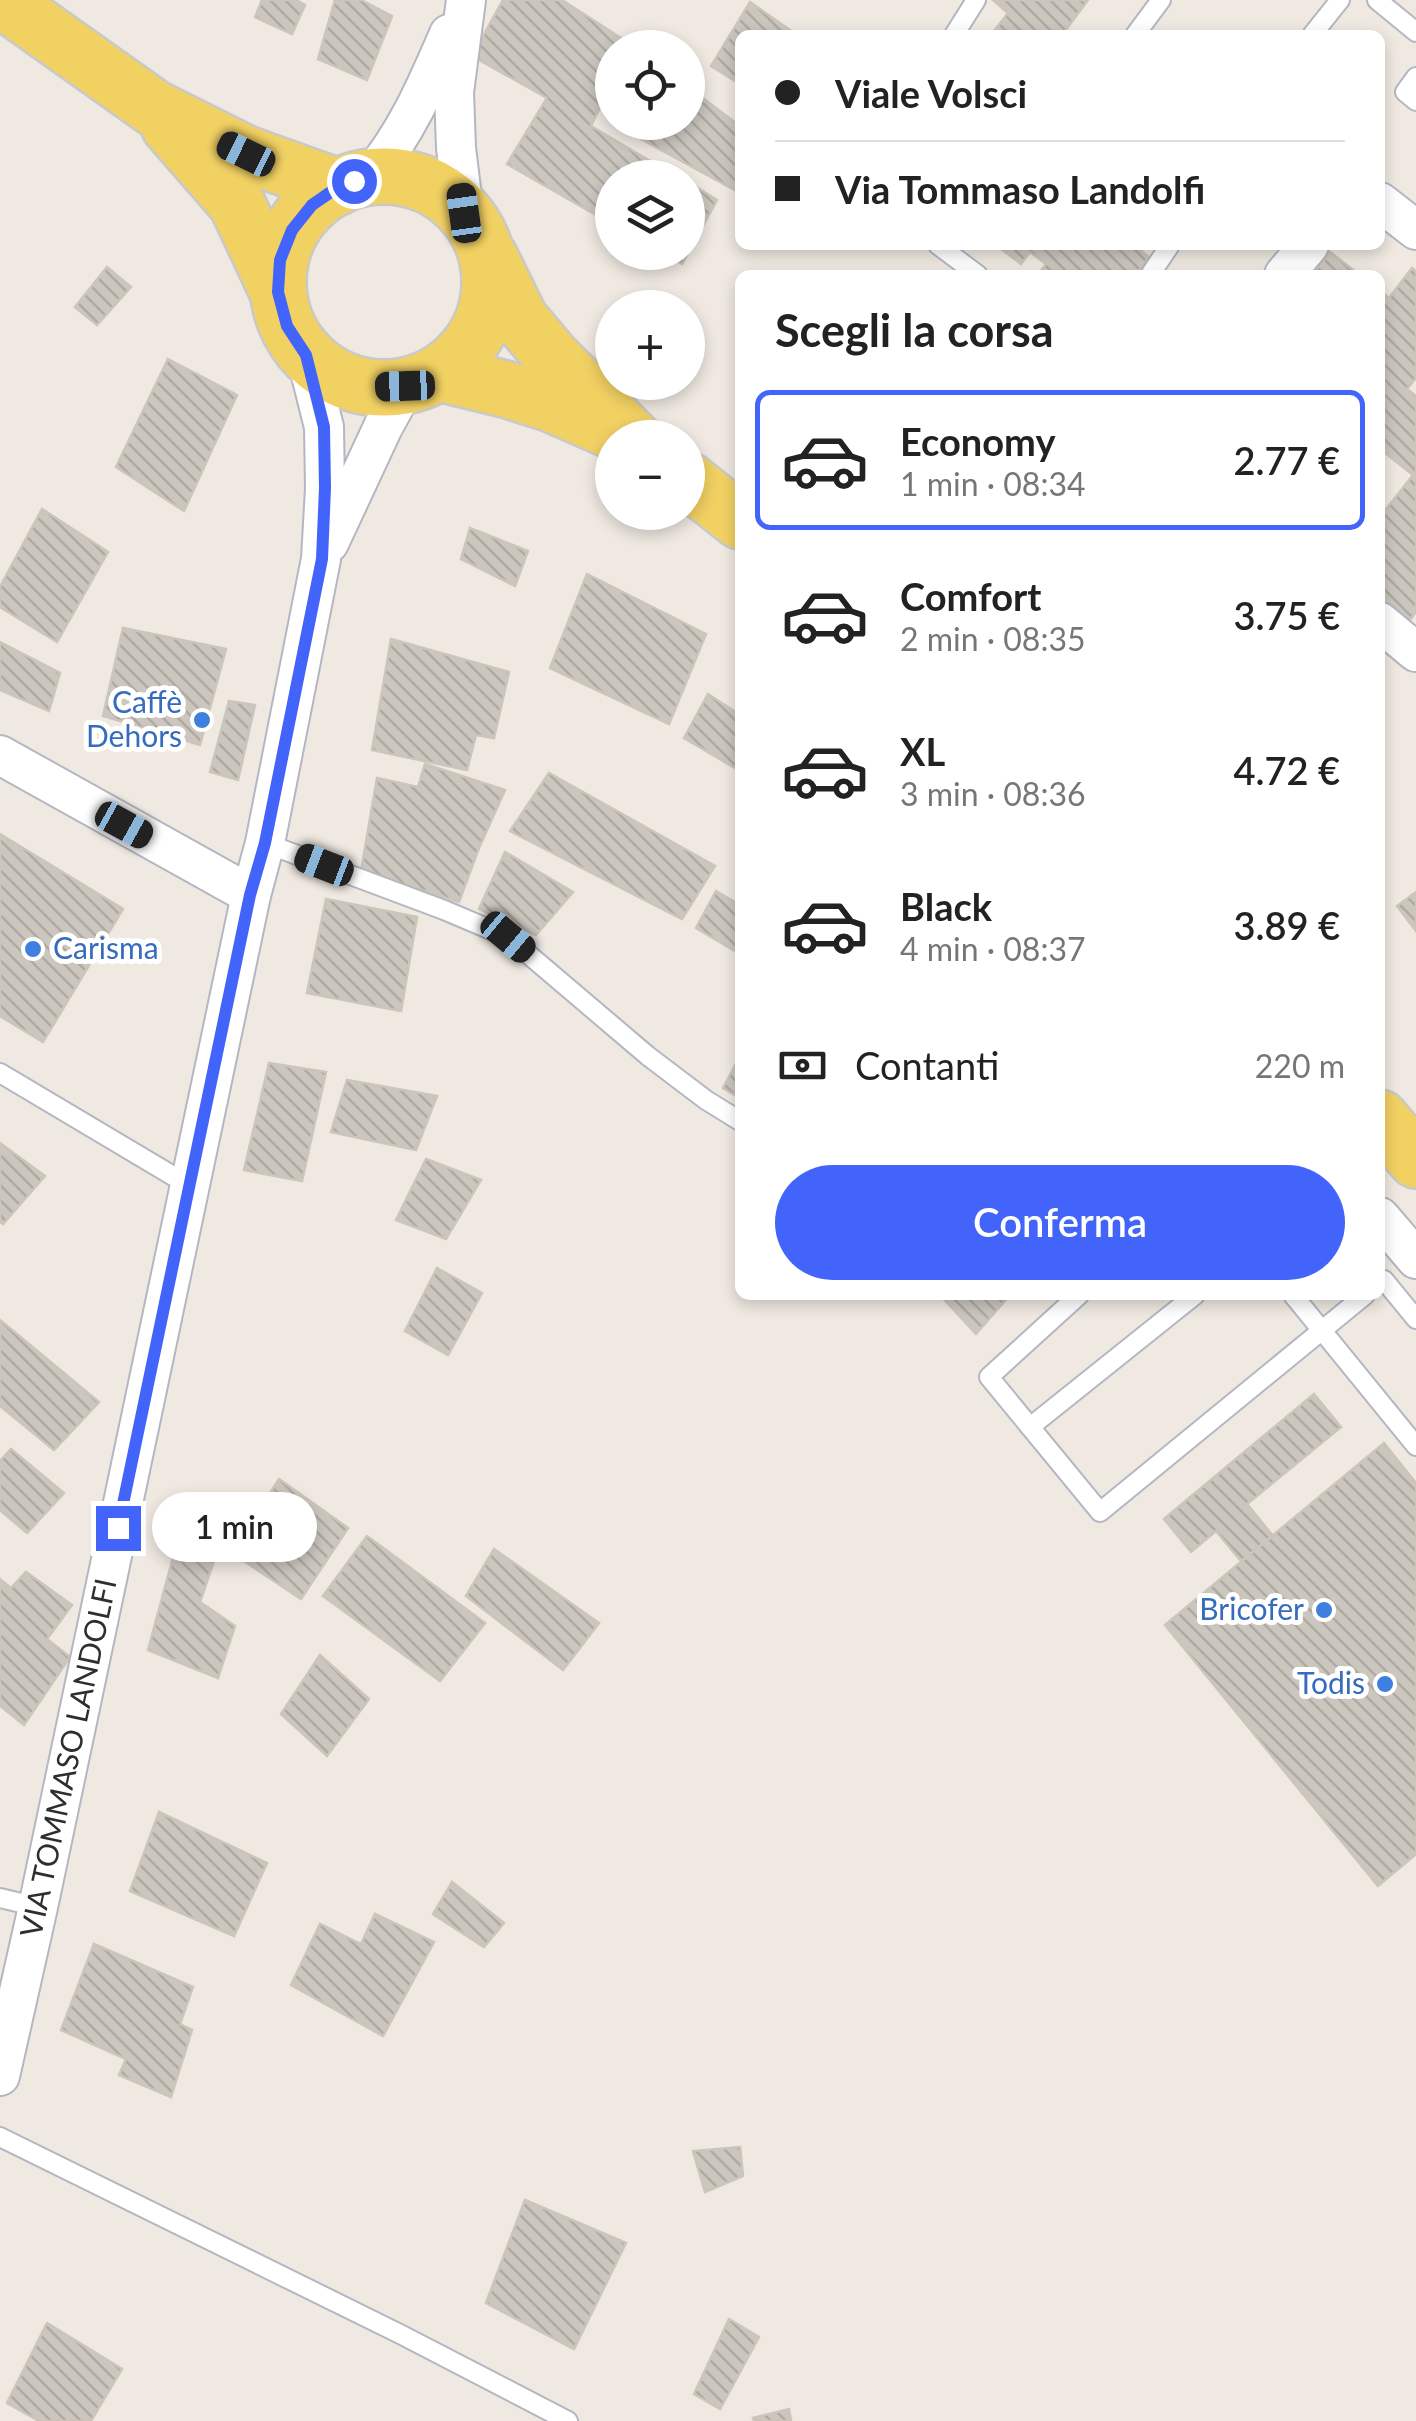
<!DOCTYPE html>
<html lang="it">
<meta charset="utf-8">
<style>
body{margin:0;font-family:Lato,sans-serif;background:#f2f2f2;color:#222;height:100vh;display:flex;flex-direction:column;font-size:38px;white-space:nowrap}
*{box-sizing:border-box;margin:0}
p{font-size:32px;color:#767676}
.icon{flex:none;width:55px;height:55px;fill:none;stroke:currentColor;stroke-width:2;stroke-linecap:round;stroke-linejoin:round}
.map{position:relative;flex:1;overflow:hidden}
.side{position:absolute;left:735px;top:270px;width:650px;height:1030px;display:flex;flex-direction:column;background:#fff;border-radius:15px;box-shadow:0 5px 15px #0003}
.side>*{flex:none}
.guide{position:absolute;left:735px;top:30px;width:650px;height:220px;border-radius:15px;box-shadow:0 5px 15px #0003;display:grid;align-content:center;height:220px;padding:0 40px;background:#fff}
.fabs{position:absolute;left:595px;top:30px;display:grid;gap:20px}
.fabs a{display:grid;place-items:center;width:110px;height:110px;border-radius:50%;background:#fff;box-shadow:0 5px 15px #0003;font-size:50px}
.end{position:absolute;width:45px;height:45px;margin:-22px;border:12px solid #4264fb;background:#fff;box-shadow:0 0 0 5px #fff}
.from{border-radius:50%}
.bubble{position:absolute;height:70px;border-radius:35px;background:#fff;box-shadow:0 5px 15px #0003;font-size:32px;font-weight:600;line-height:70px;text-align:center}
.car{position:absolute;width:30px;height:60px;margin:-30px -15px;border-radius:12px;box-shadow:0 0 8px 2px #0007;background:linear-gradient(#222 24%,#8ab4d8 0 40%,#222 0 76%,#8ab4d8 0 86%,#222 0)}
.guide b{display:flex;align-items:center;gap:35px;height:95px;font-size:38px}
.guide b+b{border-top:2px solid #e0e0e0}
.guide i{width:25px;height:25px;background:#222}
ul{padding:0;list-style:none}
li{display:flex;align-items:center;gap:30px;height:140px;margin:0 20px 15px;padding:0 20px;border:5px solid transparent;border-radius:15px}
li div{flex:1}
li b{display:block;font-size:38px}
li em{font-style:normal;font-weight:600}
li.active{border-color:#4264fb}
li>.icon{width:90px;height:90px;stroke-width:1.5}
h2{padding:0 40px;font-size:45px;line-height:120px}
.pay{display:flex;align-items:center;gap:25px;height:110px;padding:0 40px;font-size:38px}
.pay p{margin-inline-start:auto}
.cta{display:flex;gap:20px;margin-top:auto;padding:20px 40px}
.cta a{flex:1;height:115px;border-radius:60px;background:#4264fb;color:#fff;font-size:40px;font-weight:600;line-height:115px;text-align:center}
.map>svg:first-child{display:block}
</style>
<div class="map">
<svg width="1416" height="2421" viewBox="0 0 1416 2421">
<defs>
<pattern id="building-back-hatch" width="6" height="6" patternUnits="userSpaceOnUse" patternTransform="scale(2.5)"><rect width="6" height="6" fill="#cbc7bf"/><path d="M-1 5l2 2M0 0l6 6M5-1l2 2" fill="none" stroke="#afaba4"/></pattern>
</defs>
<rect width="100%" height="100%" fill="#efe9e1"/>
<g fill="url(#building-back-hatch)" stroke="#cbc5ba" stroke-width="2.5">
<path d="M262,0H296L305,5L292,34L255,17Z"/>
<path d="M335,0H361L392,16L367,80L318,59Z"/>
<path d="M503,0H562L632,45L630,48H612V83L591,126L679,178H612V224L507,164L547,98L472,56Z"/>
<path d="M993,0H1088L1062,35H991L1008,13Z"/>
<path d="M750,2L797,35H740V84L711,66Z"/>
<path d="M688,87L740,126V193L641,139L650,122H688Z"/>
<path d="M688,182L717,200L682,264L663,252H688Z"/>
<path d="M996,245H1133L1149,257L1135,275H1038L1046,264L1030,252L1021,264Z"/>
<path d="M1330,252L1360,275H1312Z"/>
<path d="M107,267L131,287L97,325L75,307Z"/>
<path d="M1412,268L1416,271V378L1407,389L1416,396V612L1406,625L1380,604V517L1413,475L1380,449V291L1389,298Z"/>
<path d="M168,359L237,395L184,511L116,467Z"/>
<path d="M42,509L108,552L57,642L0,607V587Z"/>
<path d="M470,528L528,551L515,586L461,559Z"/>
<path d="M587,574L706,634L669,724L550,668Z"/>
<path d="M123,628L226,649L200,745L103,716Z"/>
<path d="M391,639L509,672L494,738L476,735L467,770L372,750Z"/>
<path d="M0,642L60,673L49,711L0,690Z"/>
<path d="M708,694L740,715V771L684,738Z"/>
<path d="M229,701L255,705L238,780L210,772Z"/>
<path d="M425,764L505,790L479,848L459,902L361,871L377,778L418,787Z"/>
<path d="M549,773L715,866L682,919L510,831Z"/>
<path d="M0,834L123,909L43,1042L0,1016Z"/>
<path d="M505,852L573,892L536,935L479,909Z"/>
<path d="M716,891L740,905V954L696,928Z"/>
<path d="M1416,892V931L1397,906Z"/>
<path d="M326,899L417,917L401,1011L307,993Z"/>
<path d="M740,1056V1098L723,1088Z"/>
<path d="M269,1063L326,1072L302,1181L244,1170Z"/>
<path d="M347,1080L437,1096L416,1150L331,1132Z"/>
<path d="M0,1143L45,1176L3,1224L0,1222Z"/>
<path d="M426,1159L481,1180L446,1239L396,1220Z"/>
<path d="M437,1268L482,1293L448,1355L405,1331Z"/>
<path d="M940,1295H1010L976,1334Z"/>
<path d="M0,1320L99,1402L54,1450L0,1406Z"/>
<path d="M1314,1394L1341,1427L1247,1504L1273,1536L1241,1561L1216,1531L1191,1552L1164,1519Z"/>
<path d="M1384,1443L1416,1483V1854L1378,1886L1165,1625Z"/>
<path d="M11,1449L64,1493L27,1533L0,1510V1461Z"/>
<path d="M279,1479L348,1528L301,1599L232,1553Z"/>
<path d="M367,1536L485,1623L440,1681L323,1596Z"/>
<path d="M494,1549L599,1623L563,1670L466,1596Z"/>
<path d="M175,1550L216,1555L200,1602L235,1626L218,1678L148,1650Z"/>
<path d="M26,1572L72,1605L47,1639L70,1657L24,1725L0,1706V1579L11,1588Z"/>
<path d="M320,1655L369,1699L327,1756L281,1714Z"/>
<path d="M159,1812L267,1863L234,1936L130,1891Z"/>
<path d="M452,1882L504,1923L484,1947L433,1914Z"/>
<path d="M375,1914L434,1942L383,2036L291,1985L320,1924L361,1944Z"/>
<path d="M94,1944L193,1987L180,2024L192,2030L171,2097L119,2075L126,2059L61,2030Z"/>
<path d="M740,2147L743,2176L705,2192L693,2151Z"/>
<path d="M525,2200L626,2243L574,2349L486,2303Z"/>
<path d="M729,2319L759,2337L720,2409L694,2394Z"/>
<path d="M47,2323L122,2369L91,2421H39L7,2403Z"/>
<path d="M789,2409L791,2421H754L753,2418Z"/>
</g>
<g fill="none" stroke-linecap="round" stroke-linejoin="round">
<defs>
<g id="lane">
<path d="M1377,0L1416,32"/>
<path d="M954,35L976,0"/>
<path d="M1135,35L1161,0"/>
<path d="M1312,35L1340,0"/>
<path d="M1416,77L1405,92L1416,101"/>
<path d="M938,245L978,275"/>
<path d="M1150,275L1170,245"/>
<path d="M265,843L444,910L508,937L648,1056L706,1100L740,1121"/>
<path d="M0,1073L190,1186"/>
<path d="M1384,1280L1416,1319"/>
<path d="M1079,1295L989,1377L1100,1512L1365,1295"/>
<path d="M1293,1295L1416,1446"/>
<path d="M1030,1427L1195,1295"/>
<path d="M0,1898L38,1907"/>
<path d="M0,2137L400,2334L568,2421"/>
</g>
<g id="street">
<path d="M370,177C407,132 426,87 449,34"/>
<path d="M1380,202L1416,230"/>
<path d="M464,213L456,148L454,92L466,0"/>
<path d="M1284,275L1309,245"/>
<path d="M329,543L383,427L405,387"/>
<path d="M1380,622L1416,652"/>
<path d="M0,755L251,895"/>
<path d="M1380,1217L1416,1259"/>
<path d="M0,2076L38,1907L251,895L265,843L321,559L325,488L324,427L306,355"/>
</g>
<g id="primary">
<path d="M2,0L154,108L246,154L338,187"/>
<path d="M169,126L237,204L278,292"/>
<circle cx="384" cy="282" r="106"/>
<path d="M490,258L520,319L552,357L633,438"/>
<path d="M439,373L505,389L552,404L611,430"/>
<path d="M688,480L740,521"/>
<path d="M1380,1118L1416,1160"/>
</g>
</defs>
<use href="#lane" stroke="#b4b7c1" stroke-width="22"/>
<use href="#street" stroke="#b4b7c1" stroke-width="42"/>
<use href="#primary" stroke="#c9c9c9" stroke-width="60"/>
<use href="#lane" stroke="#fff" stroke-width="18"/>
<use href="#street" stroke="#fff" stroke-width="38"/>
<use href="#primary" stroke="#f2d163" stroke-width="55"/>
</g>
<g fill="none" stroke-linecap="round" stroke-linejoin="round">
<path stroke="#4264fb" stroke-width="12" d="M118,1528L250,895L265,843L322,559L325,488L324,427L306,355L287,326L278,292L280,260L292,230L312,205L338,187L354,181"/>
</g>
<g fill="#3f7fe0" stroke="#fff" stroke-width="4">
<circle cx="202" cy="720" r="10"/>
<circle cx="33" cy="949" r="10"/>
<circle cx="1324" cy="1610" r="10"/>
<circle cx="1385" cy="1684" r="10"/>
</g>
<g text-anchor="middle" stroke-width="10" stroke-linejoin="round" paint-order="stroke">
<g font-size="30" fill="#366cbe" stroke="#fff" text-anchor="end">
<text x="182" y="713">Caffè<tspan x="182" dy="34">Dehors</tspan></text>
<text x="53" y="959" text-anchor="start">Carisma</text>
<text x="1304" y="1620">Bricofer</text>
<text x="1365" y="1694">Todis</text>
</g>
<g font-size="30" fill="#2e2e2e" stroke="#fff">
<text transform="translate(69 1758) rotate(-78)" y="10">VIA TOMMASO LANDOLFI</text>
</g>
</g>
</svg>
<div class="fabs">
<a><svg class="icon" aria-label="locate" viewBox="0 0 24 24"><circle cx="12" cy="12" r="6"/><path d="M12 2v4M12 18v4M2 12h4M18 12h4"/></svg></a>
<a><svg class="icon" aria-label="layers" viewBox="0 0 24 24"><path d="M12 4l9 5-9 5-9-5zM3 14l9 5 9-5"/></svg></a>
<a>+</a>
<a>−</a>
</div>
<i class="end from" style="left:354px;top:181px"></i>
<i class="end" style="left:118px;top:1528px"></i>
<div class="bubble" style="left:152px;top:1492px;width:165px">1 min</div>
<i class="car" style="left:246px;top:154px;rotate:296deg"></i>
<i class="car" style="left:464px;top:213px;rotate:352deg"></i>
<i class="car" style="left:405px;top:386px;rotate:268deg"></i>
<i class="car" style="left:124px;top:825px;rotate:119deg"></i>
<i class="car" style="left:324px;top:865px;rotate:291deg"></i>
<i class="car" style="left:508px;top:937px;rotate:130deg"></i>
<div class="guide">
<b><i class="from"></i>Viale Volsci</b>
<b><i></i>Via Tommaso Landolfi</b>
</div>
<section class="side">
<h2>Scegli la corsa</h2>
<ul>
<li class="active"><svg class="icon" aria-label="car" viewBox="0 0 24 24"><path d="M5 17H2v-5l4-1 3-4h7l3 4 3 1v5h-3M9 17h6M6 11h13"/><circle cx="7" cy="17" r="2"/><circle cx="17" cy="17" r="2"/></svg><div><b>Economy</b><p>1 min · 08:34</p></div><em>2.77 €</em></li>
<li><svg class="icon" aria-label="car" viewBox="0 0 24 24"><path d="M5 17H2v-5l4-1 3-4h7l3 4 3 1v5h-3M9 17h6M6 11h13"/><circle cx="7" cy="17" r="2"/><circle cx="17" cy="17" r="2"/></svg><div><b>Comfort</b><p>2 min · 08:35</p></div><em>3.75 €</em></li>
<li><svg class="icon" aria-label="car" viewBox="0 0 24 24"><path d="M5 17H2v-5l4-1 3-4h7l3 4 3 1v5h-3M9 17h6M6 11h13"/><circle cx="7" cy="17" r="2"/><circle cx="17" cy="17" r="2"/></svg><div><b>XL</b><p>3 min · 08:36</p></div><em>4.72 €</em></li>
<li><svg class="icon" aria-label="car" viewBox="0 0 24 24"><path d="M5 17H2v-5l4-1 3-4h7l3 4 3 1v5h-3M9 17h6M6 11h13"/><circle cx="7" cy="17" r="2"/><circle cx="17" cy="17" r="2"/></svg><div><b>Black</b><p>4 min · 08:37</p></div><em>3.89 €</em></li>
</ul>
<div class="pay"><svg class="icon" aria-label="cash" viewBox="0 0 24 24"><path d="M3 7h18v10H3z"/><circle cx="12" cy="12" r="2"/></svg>Contanti<p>220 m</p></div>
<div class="cta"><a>Conferma</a></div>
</section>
</div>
